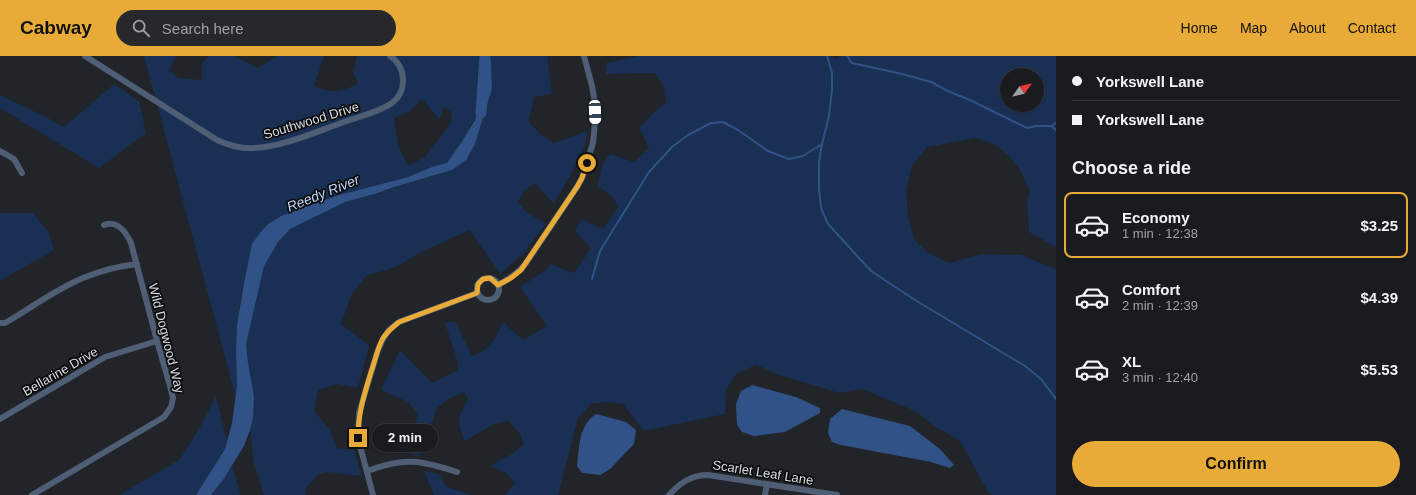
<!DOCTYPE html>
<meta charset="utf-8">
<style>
body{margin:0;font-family:Arial,sans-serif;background:#26282c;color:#f1f3f6;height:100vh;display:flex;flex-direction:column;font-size:15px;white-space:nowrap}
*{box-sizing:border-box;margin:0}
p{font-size:13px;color:#9fa1a4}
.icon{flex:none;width:22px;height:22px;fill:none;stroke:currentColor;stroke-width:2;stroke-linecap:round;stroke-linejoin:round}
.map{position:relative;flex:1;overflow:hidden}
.sheet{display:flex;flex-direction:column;background:#191b1f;width:360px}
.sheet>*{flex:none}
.guide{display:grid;align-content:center;height:88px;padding:0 16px;background:#191b1f}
.needle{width:26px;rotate:56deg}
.fabs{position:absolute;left:1000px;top:12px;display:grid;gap:8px}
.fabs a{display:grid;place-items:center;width:44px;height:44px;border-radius:50%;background:#191b1f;box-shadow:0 1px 3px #0004,0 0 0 1px #37393d;font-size:20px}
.end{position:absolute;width:18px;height:18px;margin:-9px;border:5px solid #e8ab37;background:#111;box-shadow:0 0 0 2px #111}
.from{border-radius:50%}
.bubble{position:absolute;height:28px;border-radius:14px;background:#191b1f;box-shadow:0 1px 3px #0004,0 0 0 1px #37393d;font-size:13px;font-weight:800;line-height:28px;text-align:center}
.car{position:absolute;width:12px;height:24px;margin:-12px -6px;border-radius:5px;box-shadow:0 0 3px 1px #0007;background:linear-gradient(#fff 24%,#345 0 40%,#fff 0 76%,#345 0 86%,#fff 0)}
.guide b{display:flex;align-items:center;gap:14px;height:38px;font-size:15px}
.guide b+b{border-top:1px solid #37393d}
.guide i{width:10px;height:10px;background:#f1f3f6}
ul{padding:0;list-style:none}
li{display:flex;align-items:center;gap:12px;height:66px;margin:0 8px 6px;padding:0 8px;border:2px solid transparent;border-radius:8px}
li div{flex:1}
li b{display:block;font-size:15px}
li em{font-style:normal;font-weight:800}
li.on{border-color:#e8ab37}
li>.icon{width:36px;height:36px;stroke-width:1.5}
h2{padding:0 16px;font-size:18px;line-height:48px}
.button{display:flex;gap:8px;margin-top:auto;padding:8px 16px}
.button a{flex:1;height:46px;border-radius:24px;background:#e8ab37;color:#111;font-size:16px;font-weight:800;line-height:46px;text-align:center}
header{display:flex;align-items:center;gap:24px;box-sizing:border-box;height:56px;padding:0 20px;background:#e8ab37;color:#111}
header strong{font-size:19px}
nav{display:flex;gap:22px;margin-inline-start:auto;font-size:14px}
.search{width:280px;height:36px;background:#26282c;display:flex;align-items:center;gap:10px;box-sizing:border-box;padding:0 14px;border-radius:22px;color:#9fa1a4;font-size:15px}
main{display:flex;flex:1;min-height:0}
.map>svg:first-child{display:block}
</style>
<header>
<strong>Cabway</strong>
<div class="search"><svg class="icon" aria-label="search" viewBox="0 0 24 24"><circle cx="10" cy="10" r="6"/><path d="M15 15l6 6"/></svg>Search here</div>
<nav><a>Home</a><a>Map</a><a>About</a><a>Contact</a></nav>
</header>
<main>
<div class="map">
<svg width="1056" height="439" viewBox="0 0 1056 439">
<rect width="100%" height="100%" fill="#212429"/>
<g fill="#192f53" fill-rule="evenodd">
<path d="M144,0H176L169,14L178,22L202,24V7L209,0H234L258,12L277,0H324L314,30C333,38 339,36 358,28L353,16L357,0H480C490,23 486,33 478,55C474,65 455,102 447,107C442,110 434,110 429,112C422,115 414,119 407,121C376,130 346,137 316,147C296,154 275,160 261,176C252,187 250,199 247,213C241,239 236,266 236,294C236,310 238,326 236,342ZM422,43L439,63L444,51L452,57L450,68L425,101L408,110L398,89L394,62L410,55Z"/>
<path d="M490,0H547L552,38L534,41L529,66L539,77L554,87L587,75C588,94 564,129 554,148L535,127L524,135L518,146L526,156L546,168L523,198L500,218L470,174L421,196L396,211L366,220L352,238L341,268L369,289L358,332L337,328L318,334L314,355L329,372L337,392L354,394L362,420L327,416L318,418L306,432V439H264L254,407L250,374L253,362L246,288L264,209L278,186L290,173L322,156L345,146L378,137L394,131L452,114L475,88L486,55L492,33L491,7Z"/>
<path d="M639,0H829L836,3L840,0H1056V191L1029,176L1027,147L1030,135L1020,114L1010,101L996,89L976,82L927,91L912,110L906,134L908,160L914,183L927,196L949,207L982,198L1021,199L1056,213V439H992L988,436L960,385L934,370L915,355L862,333L839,337L780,319L756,309L736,318L726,334L725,358L644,375L623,348L606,346L591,348L578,362L558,439H505L515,427L506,417L490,410L512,398L524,388L520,378L509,365L494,368L465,385C456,364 458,362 468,343L464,336L450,342L437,352L420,400L397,395L412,376L418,358L408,346L381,334L400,294L432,327L458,314L457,304L445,267L455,265L472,300C490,294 496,282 503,266L523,284L547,270L520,231L546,214L550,208L574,217L591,192L575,175L581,163L603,173L618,151L613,141L598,130L602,109L610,98L634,106L649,92L639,71L644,68L653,57L666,47L663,29L654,17L606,18V7ZM1007,19H1037V49H1007Z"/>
<path d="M114,28L139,45L146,77L99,112L0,52V39L46,61L64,71Z"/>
<path d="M0,157H33L49,177L54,194L0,225Z"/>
<path d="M216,340L227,385L225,393L196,439H120L180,403L199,373Z"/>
<path d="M232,409L241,439H211L223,424Z"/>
<path d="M424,415L439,418L445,430L471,439H434Z"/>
</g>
<g fill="#315286">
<path d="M480,0H490L491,7L492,33L475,88L466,104L452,114L394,131L378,137L345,146L300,168L290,173L278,186L264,210L246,288L248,307L254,340L253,362L250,374L244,390L223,424L211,439H196L225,393L232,367L237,330L236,295L237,269L244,227L252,188L260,177L268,168L281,160L336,140L408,121L432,111L447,107L461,87L475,64L483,41L487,26L485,11Z"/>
<path d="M752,329L796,341L820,352V357L785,376L754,380L742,376L737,369L736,348L741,335Z"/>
<path d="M842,353L910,370L940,393L954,409L950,412L931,406L841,389L832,386L828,377L830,363Z"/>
<path d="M596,358L626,366L636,374L634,388L610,413L600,419L582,417L577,410C579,391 579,369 596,358Z"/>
</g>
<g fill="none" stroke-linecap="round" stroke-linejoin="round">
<g stroke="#315286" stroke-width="2">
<path d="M827,0L832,17V34L829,60L822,88L819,106V133L821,152L828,168L871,215L915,244L1025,310L1041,323L1056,343"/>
<path d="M847,0L852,7L902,18L931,26L946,34L974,46L1027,72L1037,70H1051L1056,74"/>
<path d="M1051,70L1056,67"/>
<path d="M592,223L600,195L649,116L672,91L688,79L711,67L723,66L738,74L768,95L789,103L803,100L822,88"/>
</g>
<path stroke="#315286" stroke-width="11" d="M481,57L485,0"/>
<g stroke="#4f5e75" stroke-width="6">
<path d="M85,0L217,84C230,90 241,93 255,92C286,90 317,75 347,65C361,60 379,56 392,47C408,35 406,10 390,0"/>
<path d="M0,95L14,103L22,117"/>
<circle cx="488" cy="233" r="11"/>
<path d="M498,229C509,223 518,217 526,207L577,131L582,122L593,87L595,66V47L592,30L584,0"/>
<path d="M0,267H5C29,253 58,232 83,222C100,215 119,210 137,208"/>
<path d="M0,363L105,301L157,285"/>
<path d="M367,415C405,401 420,404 457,416"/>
<path d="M32,439L164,361L171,351L173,342L170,330L157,285L131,187C126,176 117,164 104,169"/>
<path d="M373,439L358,382L359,357L378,294L383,283L389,274L399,266L477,237"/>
<path d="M669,439C680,427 691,419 708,419L837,439"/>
<path d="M765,439L767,428"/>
</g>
</g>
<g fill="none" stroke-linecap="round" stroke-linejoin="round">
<path stroke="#e8ab37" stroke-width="5" d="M358,382C358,358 364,339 371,316C375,305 377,294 382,284C386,276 393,271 399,266L477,237L478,228L483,223L490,222L498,229L511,222L521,214L577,131L582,122L587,107"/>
</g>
<g text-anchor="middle" stroke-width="3.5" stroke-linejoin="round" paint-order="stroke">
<g font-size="13" fill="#d9dbde" stroke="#0c0d0f">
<text transform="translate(311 64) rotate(-17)" y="5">Southwood Drive</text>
<text transform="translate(167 282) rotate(76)" y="5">Wild Dogwood Way</text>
<text transform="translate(60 315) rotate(-30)" y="5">Bellarine Drive</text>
<text transform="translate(763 416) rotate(9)" y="5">Scarlet Leaf Lane</text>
</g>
<g font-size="14" font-style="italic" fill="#bed2f2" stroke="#0c0d0f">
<text transform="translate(323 137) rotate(-22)" y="5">Reedy River</text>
</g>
</g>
</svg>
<div class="fabs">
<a><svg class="needle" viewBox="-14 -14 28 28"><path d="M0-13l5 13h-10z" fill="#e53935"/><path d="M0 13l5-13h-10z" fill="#9fa1a4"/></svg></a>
</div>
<i class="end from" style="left:587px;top:107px"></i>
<i class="end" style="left:358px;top:382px"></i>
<div class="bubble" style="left:372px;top:368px;width:66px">2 min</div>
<i class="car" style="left:595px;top:56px;rotate:178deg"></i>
</div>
<section class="sheet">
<div class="guide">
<b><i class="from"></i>Yorkswell Lane</b>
<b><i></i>Yorkswell Lane</b>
</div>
<h2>Choose a ride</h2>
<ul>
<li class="on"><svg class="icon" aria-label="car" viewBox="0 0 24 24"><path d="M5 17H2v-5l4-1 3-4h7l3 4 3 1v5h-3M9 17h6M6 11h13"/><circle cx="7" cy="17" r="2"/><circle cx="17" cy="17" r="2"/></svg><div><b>Economy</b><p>1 min · 12:38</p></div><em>$3.25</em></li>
<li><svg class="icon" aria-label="car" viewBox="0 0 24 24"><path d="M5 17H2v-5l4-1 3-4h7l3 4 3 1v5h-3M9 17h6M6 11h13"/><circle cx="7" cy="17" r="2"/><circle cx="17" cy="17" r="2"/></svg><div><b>Comfort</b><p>2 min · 12:39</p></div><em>$4.39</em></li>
<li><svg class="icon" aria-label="car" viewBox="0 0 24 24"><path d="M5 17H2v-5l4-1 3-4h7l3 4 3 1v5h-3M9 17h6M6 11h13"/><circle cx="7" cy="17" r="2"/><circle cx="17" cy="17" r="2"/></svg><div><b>XL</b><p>3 min · 12:40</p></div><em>$5.53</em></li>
</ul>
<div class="button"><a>Confirm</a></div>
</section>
</main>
